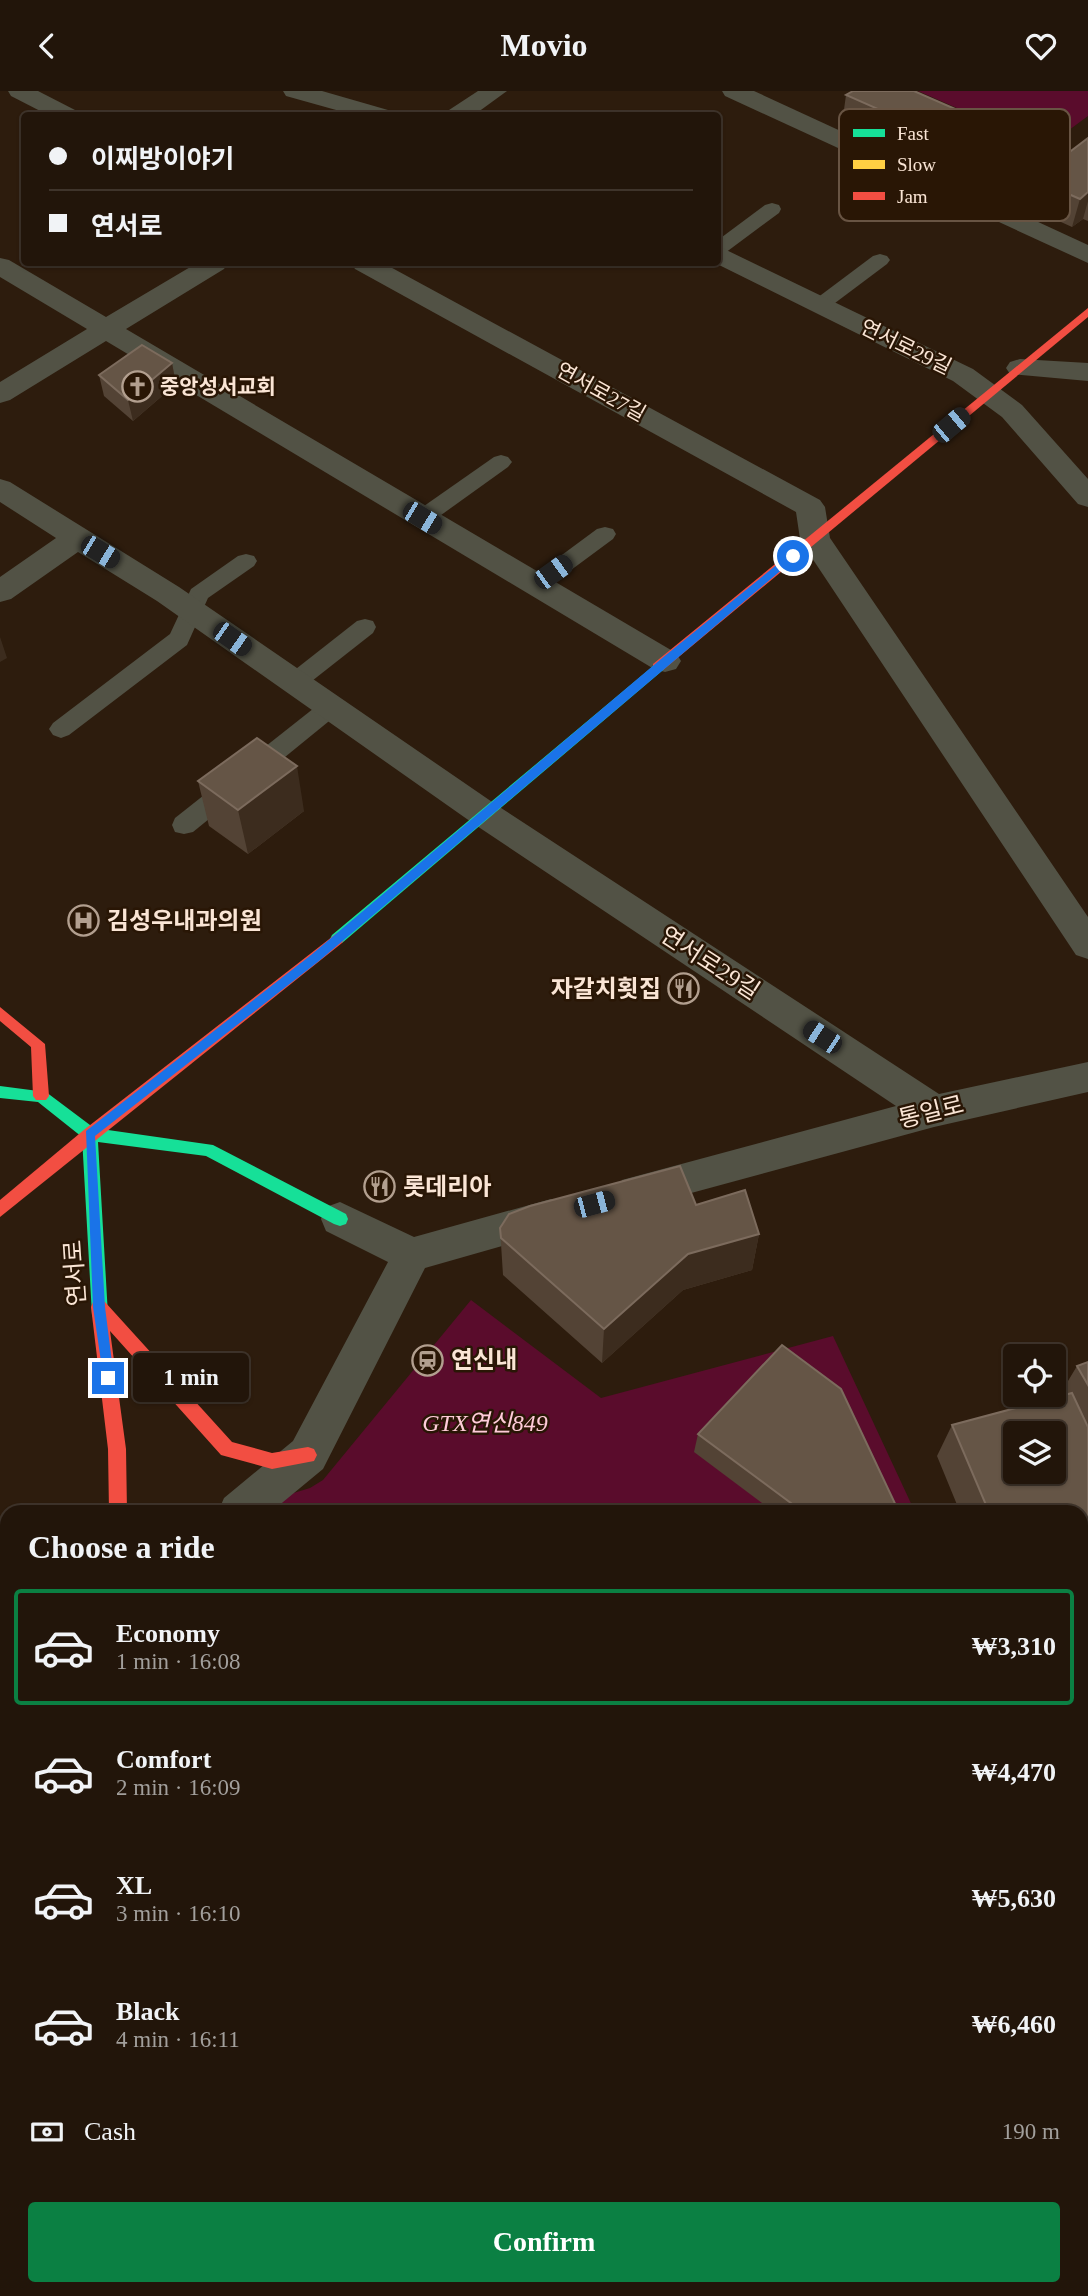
<!DOCTYPE html>
<meta charset="utf-8">
<style>
body{margin:0;font-family:"Times New Roman","Noto Sans KR",serif;background:#2a1e13;color:#f1f3f6;height:100vh;display:flex;flex-direction:column;font-size:26px;white-space:nowrap}
*{box-sizing:border-box;margin:0}
p{font-size:23px;color:#a29f9c}
.icon{flex:none;width:38px;height:38px;fill:none;stroke:currentColor;stroke-width:2;stroke-linecap:round;stroke-linejoin:round}
.map{position:relative;flex:1;overflow:hidden}
.drawer{position:absolute;left:0px;top:1414px;width:1088px;height:791px;display:flex;flex-direction:column;background:#22150a;border-radius:21px 21px 0 0;box-shadow:0 2px 5px #0004,0 0 0 2px #3f342b}
.drawer>*{flex:none}
.hud{position:absolute;left:21px;top:21px;width:700px;height:154px;border-radius:7px;box-shadow:0 2px 5px #0004,0 0 0 2px #3f342b;display:grid;align-content:center;height:154px;padding:0 28px;background:#22150a}
.controls{position:absolute;left:1003px;top:1253px;display:grid;gap:14px}
.controls a{display:grid;place-items:center;width:63px;height:63px;border-radius:7px;background:#22150a;box-shadow:0 2px 5px #0004,0 0 0 2px #3f342b;font-size:35px}
.end{position:absolute;width:32px;height:32px;margin:-16px;border:9px solid #1a73e8;background:#fff;box-shadow:0 0 0 4px #fff}
.from{border-radius:50%}
.bubble{position:absolute;height:49px;border-radius:7px;background:#22150a;box-shadow:0 2px 5px #0004,0 0 0 2px #3f342b;font-size:23px;font-weight:600;line-height:49px;text-align:center}
.car{position:absolute;width:21px;height:42px;margin:-21px -10px;border-radius:9px;box-shadow:0 0 5px 2px #0007;background:linear-gradient(#222 24%,#8ab4d8 0 40%,#222 0 76%,#8ab4d8 0 86%,#222 0)}
.hud b{display:flex;align-items:center;gap:24px;height:66px;font-size:26px}
.hud b+b{border-top:2px solid #3f342b}
.hud i{width:18px;height:18px;background:#f1f3f6}
ul{padding:0;list-style:none}
li{display:flex;align-items:center;gap:21px;height:116px;margin:0 14px 10px;padding:0 14px;border:4px solid transparent;border-radius:7px}
li div{flex:1}
li b{display:block;font-size:26px}
li em{font-style:normal;font-weight:600}
li.active{border-color:#0b8043}
li>.icon{width:63px;height:63px;stroke-width:1.5}
h2{padding:0 28px;font-size:32px;line-height:84px}
.pay{display:flex;align-items:center;gap:18px;height:77px;padding:0 28px;font-size:26px}
.pay p{margin-inline-start:auto}
.action{display:flex;gap:14px;margin-top:auto;padding:14px 28px}
.action a{flex:1;height:80px;border-radius:7px;background:#0b8043;color:#fff;font-size:28px;font-weight:600;line-height:80px;text-align:center}
header{display:flex;justify-content:space-between;align-items:center;height:91px;padding:0 28px;background:#22150a;font-size:32px;font-weight:600}
.map>svg:first-child{display:block}
</style>
<header><svg class="icon" aria-label="back" viewBox="0 0 24 24"><path d="M15 5l-7 7 7 7"/></svg>Movio<svg class="icon" aria-label="heart" viewBox="0 0 24 24"><path d="M12 20l-8-8c-3-5 5-10 8-4 3-6 11-1 8 4z"/></svg></header>
<div class="map">
<svg width="1088" height="2205" viewBox="0 0 1088 2205">
<rect width="100%" height="100%" fill="#2d1c0d"/>
<g fill="#5a0c2c">
<path d="M918,0H1088V25L1046,56Z"/>
<path d="M471,1209L601,1307L833,1245L915,1421H259L287,1404L310,1397L323,1389Z"/>
</g>
<g fill="none" stroke-linecap="round" stroke-linejoin="round">
<g fill="#525245" fill-rule="evenodd">
<path d="M772,112L779,114L781,118L779,122L725,162L718,164V149L765,114Z"/>
<path d="M880,163L887,165L890,169L887,173L827,218H813L810,214L813,210L873,165Z"/>
<path d="M501,364L508,366L512,371L508,376L430,432H414L411,427L414,422L494,366Z"/>
<path d="M605,436L613,438L616,443L613,448L544,499L536,502L528,499L525,494L528,489L597,438Z"/>
<path d="M246,463L254,465L257,470L254,475L208,507L187,554L69,644L61,647L53,644L49,638L53,632L170,543L191,498L238,465Z"/>
<path d="M365,528L373,530L376,536L373,542L303,597L295,599L287,597L283,591L287,585L357,530Z"/>
<path d="M331,608L339,610L343,616L339,622L193,741L184,743L175,741L172,734L175,727L323,610Z"/>
<path d="M1088,1666V1701L1082,1704V1669Z"/>
<path d="M7,2114V2152L0,2153V2115Z"/>
</g>
<g fill="#525245" fill-rule="evenodd">
<path d="M8,0H38L75,19L78,24H48L11,5Z"/>
<path d="M283,0H322L388,19L391,24H354L286,5Z"/>
<path d="M478,0H507L474,24H446L449,19Z"/>
<path d="M722,0H754L1088,154V172L725,5Z"/>
<path d="M718,155L973,278L1022,314L1088,388V416L1078,413L1002,326L953,290L715,172H718Z"/>
<path d="M0,167L9,169L106,226L197,172H228L224,178L126,238L676,562L681,570L676,578L665,581L654,578L106,250L10,309L0,312V291L87,238L0,186Z"/>
<path d="M351,172H383L820,409L825,416L830,447L1088,826V868L1076,864L804,455L800,448L796,421L355,178Z"/>
<path d="M1020,268L1088,272V290L1010,283L1006,277L1010,271Z"/>
<path d="M0,388L10,391L179,496L498,715L939,1003L1088,971V1001L934,1036L636,1117L622,1113L617,1101L622,1089L896,1015L474,733L157,510L78,461L11,508L0,511V486L56,447L0,411Z"/>
<path d="M551,1108L565,1113L570,1125L565,1137L425,1177L323,1378L271,1421H218L224,1407L293,1350L388,1171L326,1140L321,1128L326,1116L340,1111L414,1146Z"/>
</g>
<g fill="#16e098" fill-rule="evenodd">
<path d="M658,571L664,576L663,579L342,852H332L330,848L332,844Z"/>
<path d="M0,995L46,1001L94,1037L213,1054L346,1123L348,1128L346,1133L340,1135L334,1133L206,1065L98,1051L108,1224L106,1229L100,1231L94,1229L92,1224L82,1046L38,1011L0,1007Z"/>
</g>
<path fill="#ffcf43" fill-rule="evenodd" d="M7,1979V1999L0,2001V1981Z"/>
<g fill="#f24e42" fill-rule="evenodd">
<path d="M1088,217V226L663,579H653V573Z"/>
<path d="M337,842L342,844L344,848L342,852L0,1126V1109L85,1038Z"/>
<path d="M0,916L45,953L49,1005L46,1009H36L33,1005L31,956L0,930Z"/>
<path d="M99,1209L105,1211L232,1351L272,1362L308,1356L314,1358L317,1364L314,1370L272,1378L221,1364L110,1240L126,1358L127,1421H109L108,1358L91,1216L93,1211Z"/>
<path d="M1088,1582V1600L1082,1602V1584Z"/>
<path d="M1088,1771V1791L1082,1794V1774Z"/>
<path d="M7,2172V2194L0,2197V2175Z"/>
<rect x="117" y="2198" width="22" height="7"/>
</g>
</g>
<g fill="#534335">
<path d="M846,4L1047,58L1042,82L1088,47V130L1083,128L1072,136L1028,116L1033,92L1011,109L842,33Z"/>
<path d="M172,272L176,293L133,330L104,305L99,284Z"/>
<path d="M198,690L304,720L248,763L209,735Z"/>
<path d="M696,1114L759,1143L752,1179L683,1199L602,1272L503,1184L500,1137Z"/>
<path d="M1088,1271V1451L1082,1453V1421H960L937,1365L952,1334L1059,1305L1077,1275Z"/>
<path d="M698,1343L899,1421H774L694,1361Z"/>
<path d="M817,2198H1082L1088,2205H782Z"/>
</g>
<g fill="#3c2c1e">
<path d="M1047,58L1041,87L1034,88L1033,92L1011,109L1018,80Z"/>
<path d="M1088,101V110L1083,128L1072,136L1080,108Z"/>
<path d="M172,272L176,293L133,330L128,309Z"/>
<path d="M0,546L7,567L0,571Z"/>
<path d="M297,675L304,720L248,763L238,719Z"/>
<path d="M759,1143L752,1179L683,1199L602,1272L604,1238L688,1163Z"/>
<path d="M1088,1429V1451L1082,1453V1431Z"/>
</g>
<g fill="#655546" stroke="#7c6b5d" stroke-width="2" fill-rule="evenodd">
<path d="M853,0H914L1047,58L1018,80L846,4Z"/>
<path d="M1088,47V101L1080,108L1034,88Z"/>
<path d="M142,254L172,272L128,309L99,284Z"/>
<path d="M257,647L297,675L238,719L198,690Z"/>
<path d="M680,1075L696,1114L745,1099L759,1143L688,1163L604,1238L501,1147L500,1137L509,1123L530,1115Z"/>
<path d="M782,1254L841,1298L899,1421H803L698,1343Z"/>
<path d="M1088,1271V1294L1077,1275Z"/>
<path d="M1072,1302L1088,1336V1429L1082,1431V1421H989L952,1334ZM1015,1342H1054V1381H1015Z"/>
<path d="M1088,2062V2205H801L837,2198H1082V2063Z"/>
<path d="M272,2198H480L481,2205H272Z"/>
</g>
<path fill="#1a73e8" d="M790,463L798,465L319,870L95,1045L105,1216L114,1287L112,1291H104L93,1216L86,1040L311,864L661,568Z"/>
<defs>
<symbol id="church-ring" viewBox="-11 -11 22 22"><circle r="9.5" fill="#291605" stroke="#b29f8f" stroke-width="1.5"/><path d="M-1.2-6h2.4v3.5h3.3v2.4h-3.3V6h-2.4V-.1h-3.3v-2.4h3.3Z" fill="#b29f8f"/></symbol>
<symbol id="hospital-ring" viewBox="-11 -11 22 22"><circle r="9.5" fill="#291605" stroke="#b29f8f" stroke-width="1.5"/><path d="M-5-5h3v3.5h4V-5h3V5h-3V1.5h-4V5h-3Z" fill="#b29f8f"/></symbol>
<symbol id="restaurant-ring" viewBox="-11 -11 22 22"><circle r="9.5" fill="#291605" stroke="#b29f8f" stroke-width="1.5"/><path d="M-5-6h1v4h1v-4h1v4h1v-4h1v5L-1.5 .5V6h-2V.5L-5-1ZM5-6V6H3V1.5H1.5Q1.5-4 5-6Z" fill="#b29f8f"/></symbol>
<symbol id="station-ring" viewBox="-11 -11 22 22"><circle r="9.5" fill="#291605" stroke="#b29f8f" stroke-width="1.5"/><path d="M-3-6H3Q5-6 5-4V2Q5 4 3 4L4.5 6H3L1.5 4h-3L-3 6H-4.5L-3 4Q-5 4-5 2V-4Q-5-6-3-6ZM-3.5-4v3h7v-3ZM-3.5 1v1.5H-2V1ZM2 1v1.5H3.5V1Z" fill="#b29f8f"/></symbol>
</defs>
<g fill-rule="evenodd">
<use href="#church-ring" x="120" y="278" width="35" height="35"/>
<use href="#hospital-ring" x="66" y="812" width="35" height="35"/>
<use href="#restaurant-ring" x="666" y="880" width="35" height="35"/>
<use href="#restaurant-ring" x="362" y="1078" width="35" height="35"/>
<use href="#station-ring" x="410" y="1252" width="35" height="35"/>
</g>
<g text-anchor="middle" stroke-width="5" stroke-linejoin="round" paint-order="stroke">
<g font-size="21" fill="#fae5d5" stroke="#291605">
<text transform="translate(906 256) rotate(26)" y="7">연서로29길</text>
<text transform="translate(601 301) rotate(29)" y="7">연서로27길</text>
</g>
<g font-size="21" font-weight="bold" fill="#fae5d5" stroke="#291605" text-anchor="start">
<text x="160" y="303">중앙성서교회</text>
</g>
<g font-size="24" font-weight="bold" fill="#fae5d5" stroke="#291605" text-anchor="start">
<text x="107" y="838">김성우내과의원</text>
<text x="661" y="906" text-anchor="end">자갈치횟집</text>
<text x="403" y="1104">롯데리아</text>
<text x="451" y="1277">연신내</text>
</g>
<g font-size="24" fill="#fae5d5" stroke="#291605">
<text transform="translate(710 872) rotate(33)" y="8">연서로29길</text>
<text transform="translate(931 1021) rotate(-14)" y="8">통일로</text>
<text transform="translate(75 1182) rotate(-94)" y="8">연서로</text>
</g>
<g font-size="24" font-style="italic" fill="#ffcbd9" stroke="#291605">
<text x="485" y="1340">GTX연신849</text>
</g>
</g>
<rect x="839" y="18" width="231" height="112" rx="10" fill="#291605" stroke="#685443" stroke-width="2"/>
<rect x="853" y="38" width="32" height="8" fill="#16e098"/>
<rect x="853" y="69" width="32" height="9" fill="#ffcf43"/>
<rect x="853" y="101" width="32" height="8" fill="#f24e42"/>
<g font-size="19" fill="#fae5d5">
<text x="897" y="49">Fast</text>
<text x="897" y="80">Slow</text>
<text x="897" y="112">Jam</text>
</g>
</svg>
<div class="controls">
<a><svg class="icon" aria-label="locate" viewBox="0 0 24 24"><circle cx="12" cy="12" r="6"/><path d="M12 2v4M12 18v4M2 12h4M18 12h4"/></svg></a>
<a><svg class="icon" aria-label="layers" viewBox="0 0 24 24"><path d="M12 4l9 5-9 5-9-5zM3 14l9 5 9-5"/></svg></a>
</div>
<i class="end from" style="left:793px;top:465px"></i>
<i class="end" style="left:108px;top:1287px"></i>
<div class="bubble" style="left:133px;top:1262px;width:116px">1 min</div>
<i class="car" style="left:951px;top:334px;rotate:50deg"></i>
<i class="car" style="left:422px;top:427px;rotate:121deg"></i>
<i class="car" style="left:100px;top:461px;rotate:121deg"></i>
<i class="car" style="left:553px;top:481px;rotate:54deg"></i>
<i class="car" style="left:232px;top:548px;rotate:125deg"></i>
<i class="car" style="left:822px;top:946px;rotate:303deg"></i>
<i class="car" style="left:594px;top:1113px;rotate:75deg"></i>
<div class="hud">
<b><i class="from"></i>이찌방이야기</b>
<b><i></i>연서로</b>
</div>
<section class="drawer">
<h2>Choose a ride</h2>
<ul>
<li class="active"><svg class="icon" aria-label="car" viewBox="0 0 24 24"><path d="M5 17H2v-5l4-1 3-4h7l3 4 3 1v5h-3M9 17h6M6 11h13"/><circle cx="7" cy="17" r="2"/><circle cx="17" cy="17" r="2"/></svg><div><b>Economy</b><p>1 min · 16:08</p></div><em>₩3,310</em></li>
<li><svg class="icon" aria-label="car" viewBox="0 0 24 24"><path d="M5 17H2v-5l4-1 3-4h7l3 4 3 1v5h-3M9 17h6M6 11h13"/><circle cx="7" cy="17" r="2"/><circle cx="17" cy="17" r="2"/></svg><div><b>Comfort</b><p>2 min · 16:09</p></div><em>₩4,470</em></li>
<li><svg class="icon" aria-label="car" viewBox="0 0 24 24"><path d="M5 17H2v-5l4-1 3-4h7l3 4 3 1v5h-3M9 17h6M6 11h13"/><circle cx="7" cy="17" r="2"/><circle cx="17" cy="17" r="2"/></svg><div><b>XL</b><p>3 min · 16:10</p></div><em>₩5,630</em></li>
<li><svg class="icon" aria-label="car" viewBox="0 0 24 24"><path d="M5 17H2v-5l4-1 3-4h7l3 4 3 1v5h-3M9 17h6M6 11h13"/><circle cx="7" cy="17" r="2"/><circle cx="17" cy="17" r="2"/></svg><div><b>Black</b><p>4 min · 16:11</p></div><em>₩6,460</em></li>
</ul>
<div class="pay"><svg class="icon" aria-label="cash" viewBox="0 0 24 24"><path d="M3 7h18v10H3z"/><circle cx="12" cy="12" r="2"/></svg>Cash<p>190 m</p></div>
<div class="action"><a>Confirm</a></div>
</section>
</div>
